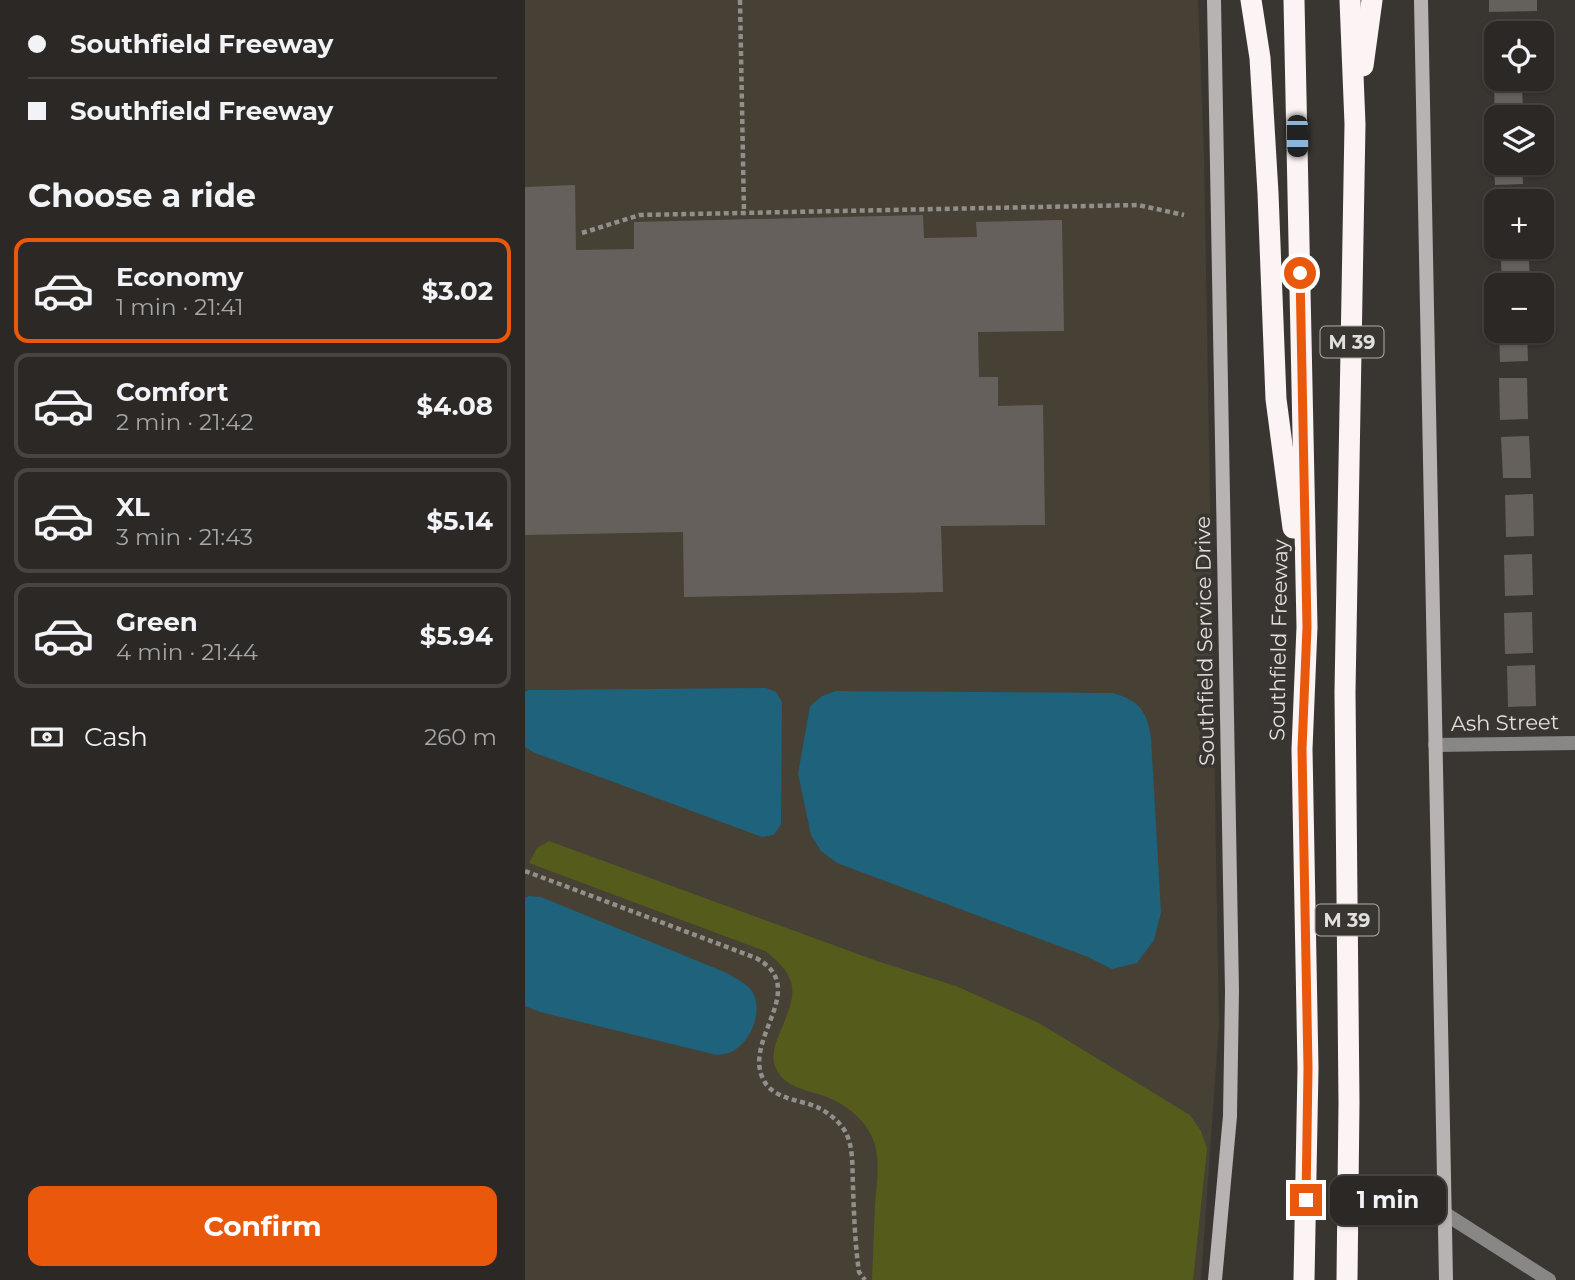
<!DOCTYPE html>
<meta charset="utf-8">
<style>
body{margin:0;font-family:Montserrat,sans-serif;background:#33302d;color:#f1f3f6;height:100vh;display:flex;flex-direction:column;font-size:26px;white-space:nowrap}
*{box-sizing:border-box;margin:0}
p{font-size:23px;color:#a6a6a7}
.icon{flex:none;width:38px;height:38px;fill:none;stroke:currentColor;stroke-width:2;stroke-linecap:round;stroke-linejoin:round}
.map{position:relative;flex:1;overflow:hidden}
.side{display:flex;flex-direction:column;background:#2b2825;width:525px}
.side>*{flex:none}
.banner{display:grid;align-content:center;height:154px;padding:0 28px;background:#2b2825}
.buttons{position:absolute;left:959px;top:21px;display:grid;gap:14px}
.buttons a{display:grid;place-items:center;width:70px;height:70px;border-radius:14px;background:#2b2825;box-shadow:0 2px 5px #0004,0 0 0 2px #474442;font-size:35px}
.end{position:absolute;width:32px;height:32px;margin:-16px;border:9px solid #ea580c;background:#fff;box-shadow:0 0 0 4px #fff}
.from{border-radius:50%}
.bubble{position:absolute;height:49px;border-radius:14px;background:#2b2825;box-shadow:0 2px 5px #0004,0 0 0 2px #474442;font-size:23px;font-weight:700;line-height:49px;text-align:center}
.car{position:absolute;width:21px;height:42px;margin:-21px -10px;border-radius:9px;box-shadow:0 0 5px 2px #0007;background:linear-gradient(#222 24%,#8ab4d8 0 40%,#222 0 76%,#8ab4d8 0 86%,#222 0)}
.banner b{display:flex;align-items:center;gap:24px;height:66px;font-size:26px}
.banner b+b{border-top:2px solid #474442}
.banner i{width:18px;height:18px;background:#f1f3f6}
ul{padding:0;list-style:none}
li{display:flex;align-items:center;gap:21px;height:105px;margin:0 14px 10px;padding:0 14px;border:4px solid #474442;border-radius:14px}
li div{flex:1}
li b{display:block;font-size:26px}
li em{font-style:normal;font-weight:700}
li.on{border-color:#ea580c}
li>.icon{width:63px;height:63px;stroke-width:1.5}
h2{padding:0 28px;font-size:32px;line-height:84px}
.pay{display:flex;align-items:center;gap:18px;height:77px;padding:0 28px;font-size:26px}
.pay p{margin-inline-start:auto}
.button{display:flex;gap:14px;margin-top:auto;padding:14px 28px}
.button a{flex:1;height:80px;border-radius:14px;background:#ea580c;color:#fff;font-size:28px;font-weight:700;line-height:80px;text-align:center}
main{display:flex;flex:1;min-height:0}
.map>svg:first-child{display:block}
</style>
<main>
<section class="side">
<div class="banner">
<b><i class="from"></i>Southfield Freeway</b>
<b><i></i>Southfield Freeway</b>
</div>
<h2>Choose a ride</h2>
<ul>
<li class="on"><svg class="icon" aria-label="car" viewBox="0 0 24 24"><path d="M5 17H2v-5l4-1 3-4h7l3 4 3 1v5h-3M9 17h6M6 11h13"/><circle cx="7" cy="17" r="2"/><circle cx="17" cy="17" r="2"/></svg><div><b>Economy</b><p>1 min · 21:41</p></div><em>$3.02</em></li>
<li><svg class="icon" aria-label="car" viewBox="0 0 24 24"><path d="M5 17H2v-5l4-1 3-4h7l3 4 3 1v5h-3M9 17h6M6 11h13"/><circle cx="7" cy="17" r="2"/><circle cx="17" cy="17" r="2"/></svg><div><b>Comfort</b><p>2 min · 21:42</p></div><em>$4.08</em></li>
<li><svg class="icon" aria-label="car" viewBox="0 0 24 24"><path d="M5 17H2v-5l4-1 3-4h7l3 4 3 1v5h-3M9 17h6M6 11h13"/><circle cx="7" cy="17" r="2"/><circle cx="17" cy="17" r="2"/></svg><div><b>XL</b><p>3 min · 21:43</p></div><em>$5.14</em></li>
<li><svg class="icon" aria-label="car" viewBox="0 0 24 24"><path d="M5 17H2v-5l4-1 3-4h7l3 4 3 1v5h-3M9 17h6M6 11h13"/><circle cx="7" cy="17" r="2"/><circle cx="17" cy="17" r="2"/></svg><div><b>Green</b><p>4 min · 21:44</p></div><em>$5.94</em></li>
</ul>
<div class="pay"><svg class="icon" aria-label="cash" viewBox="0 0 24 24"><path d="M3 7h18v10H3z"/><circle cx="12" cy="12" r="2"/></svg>Cash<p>260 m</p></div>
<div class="button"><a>Confirm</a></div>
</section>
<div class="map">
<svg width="1050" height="1280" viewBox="0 0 1050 1280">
<rect width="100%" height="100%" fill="#393631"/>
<path fill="#464035" d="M0,0H673L679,155L694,1025L676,1280H0Z"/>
<path fill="#555c1b" d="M24,841L352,961L431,986L514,1023L665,1115L676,1131L682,1149L668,1280H347C348,1255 349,1230 350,1205C351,1189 354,1172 352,1156C350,1125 321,1102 293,1094C276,1089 257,1085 250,1066C247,1059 249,1047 252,1040C268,999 281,982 240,951L4,863L12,848Z"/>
<g fill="#1e627b">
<path d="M241,688L251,692L257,702L256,824L249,835L237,837L10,753L0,747V692L4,690Z"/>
<path d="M311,691L588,693C614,701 622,710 626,738L636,913L629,940L612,963L587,969L563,957L312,863L296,851L286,835L273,774L285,706L297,696Z"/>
<path d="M4,896L16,897L202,973C211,979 224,984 228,993C238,1012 226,1041 208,1051C204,1054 197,1054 192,1055L15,1012L0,1006V898Z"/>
</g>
<g fill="#66605c">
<path d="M964,0H1012V11L964,12Z"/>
<path d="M998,26V33H970V27Z"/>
<path d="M997,85L998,117H970L969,86Z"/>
<path d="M969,163H997L998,184L970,185Z"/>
<path d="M50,185L51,250L109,249V222L398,215L399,238L452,237L451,222L537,220L539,331L453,332L454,377H473V406L518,405L520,525L416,526L418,592L159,597L158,532L0,535V187Z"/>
<path d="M1004,260L1005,285H977L976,261Z"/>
<path d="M974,331H1002L1003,361L975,362Z"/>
<path d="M974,378H1002L1003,419L975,420Z"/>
<path d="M1004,436L1006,478H978L976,437Z"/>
<path d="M1008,494L1009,536L981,537L980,495Z"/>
<path d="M1007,554L1008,595L980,596L979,555Z"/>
<path d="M1007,612L1008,653L980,654L979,613Z"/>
<path d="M1010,665L1011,706L983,707L982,666Z"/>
</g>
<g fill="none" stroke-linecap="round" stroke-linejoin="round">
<g stroke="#918f8b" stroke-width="4.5" stroke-dasharray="5 3.5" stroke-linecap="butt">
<path d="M215,0L219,213"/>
<path d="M57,233L115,215L613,205L659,215"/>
<path d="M0,871L231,958C286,988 218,1038 238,1079C248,1100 275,1099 294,1108C304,1113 316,1123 321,1133C329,1149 327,1170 328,1187C329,1215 330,1244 334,1272L340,1280"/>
</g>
<g stroke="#898686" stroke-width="14">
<path d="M910,745L1050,743"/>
<path d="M919,1213L1024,1280"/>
</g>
<g stroke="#b8b2b2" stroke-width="14">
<path d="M689,0L707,991L705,1116L690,1280"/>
<path d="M896,0L921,1280"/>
</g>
<g stroke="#fcf3f4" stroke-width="21">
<path d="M726,0L735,58L743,193L751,399L768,528"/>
<path d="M769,0L782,627L777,749L783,1068L779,1280"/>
<path d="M838,66L847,0"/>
<path d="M822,1280L824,1102L820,692L830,124L825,0"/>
</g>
</g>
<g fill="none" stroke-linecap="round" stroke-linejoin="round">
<path stroke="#ea580c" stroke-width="9" d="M775,273L782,627L777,749L783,1068L781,1200"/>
</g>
<g text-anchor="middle" stroke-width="7" stroke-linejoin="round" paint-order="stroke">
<g fill="#393631" stroke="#afada9" stroke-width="2">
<rect x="795.5" y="326.5" width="63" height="31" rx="5"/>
<rect x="790.5" y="904.5" width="63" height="31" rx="5"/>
</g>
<g font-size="19" font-weight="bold" fill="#e2e0dd">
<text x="827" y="349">M 39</text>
<text x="822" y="927">M 39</text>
</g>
<g font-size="21" fill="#e2e0dd" stroke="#393631">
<text transform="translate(754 640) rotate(-89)" y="7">Southfield Freeway</text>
<text transform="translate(680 641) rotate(-91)" y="7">Southfield Service Drive</text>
<text transform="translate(980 723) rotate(-1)" y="7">Ash Street</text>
</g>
</g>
</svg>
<div class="buttons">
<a><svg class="icon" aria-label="locate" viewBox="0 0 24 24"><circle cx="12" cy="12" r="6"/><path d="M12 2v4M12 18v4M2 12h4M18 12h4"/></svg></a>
<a><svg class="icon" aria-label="layers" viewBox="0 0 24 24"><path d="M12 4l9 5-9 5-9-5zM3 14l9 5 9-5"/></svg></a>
<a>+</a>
<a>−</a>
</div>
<i class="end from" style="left:775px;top:273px"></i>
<i class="end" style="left:781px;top:1200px"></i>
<div class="bubble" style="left:805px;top:1176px;width:116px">1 min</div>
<i class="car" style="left:772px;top:136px;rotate:179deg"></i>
</div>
</main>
